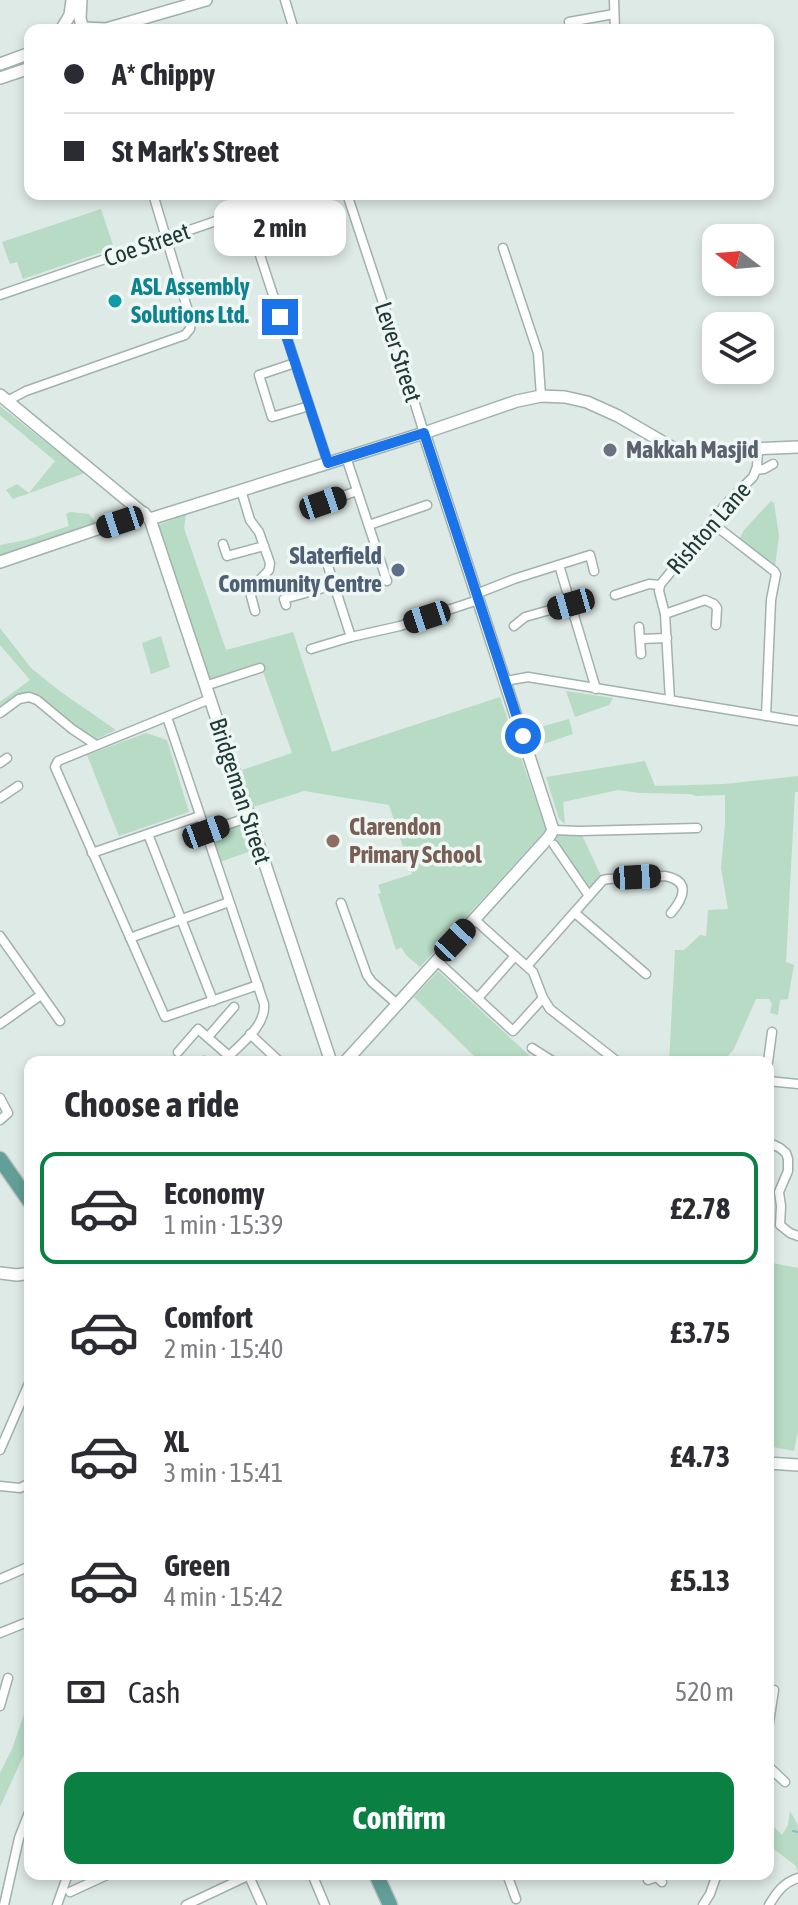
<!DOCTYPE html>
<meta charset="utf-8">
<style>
body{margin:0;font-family:"Asap Condensed",sans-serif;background:#f7f7f7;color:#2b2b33;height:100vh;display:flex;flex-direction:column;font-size:30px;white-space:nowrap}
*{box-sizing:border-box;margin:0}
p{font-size:26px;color:#7c7c81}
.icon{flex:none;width:44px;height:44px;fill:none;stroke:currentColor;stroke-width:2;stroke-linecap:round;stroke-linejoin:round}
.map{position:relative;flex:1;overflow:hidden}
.side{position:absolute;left:24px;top:1056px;width:750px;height:824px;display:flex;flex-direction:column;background:#fff;border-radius:16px;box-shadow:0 4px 12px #0003}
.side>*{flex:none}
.hud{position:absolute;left:24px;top:24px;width:750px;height:176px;border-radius:16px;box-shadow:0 4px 12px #0003;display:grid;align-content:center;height:176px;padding:0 40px;background:#fff}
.needle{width:52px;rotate:286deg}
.fabs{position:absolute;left:702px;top:224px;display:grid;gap:16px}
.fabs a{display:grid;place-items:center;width:72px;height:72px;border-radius:16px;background:#fff;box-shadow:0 4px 12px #0003;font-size:40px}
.end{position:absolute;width:36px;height:36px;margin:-18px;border:10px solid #1a73e8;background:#fff;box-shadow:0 0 0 4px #fff}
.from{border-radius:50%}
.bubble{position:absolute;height:56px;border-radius:16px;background:#fff;box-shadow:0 4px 12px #0003;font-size:26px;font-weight:700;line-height:56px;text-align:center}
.car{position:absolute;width:24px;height:48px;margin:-24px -12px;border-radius:10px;box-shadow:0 0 6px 2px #0007;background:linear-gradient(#222 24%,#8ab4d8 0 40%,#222 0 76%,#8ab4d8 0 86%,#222 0)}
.hud b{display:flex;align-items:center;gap:28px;height:76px;font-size:30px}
.hud b+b{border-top:2px solid #e1e1e2}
.hud i{width:20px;height:20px;background:#2b2b33}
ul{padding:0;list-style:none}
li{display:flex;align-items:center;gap:24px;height:112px;margin:0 16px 12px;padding:0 24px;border:4px solid transparent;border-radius:16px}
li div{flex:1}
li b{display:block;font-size:30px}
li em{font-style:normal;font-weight:700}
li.selected{border-color:#0b8043}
li>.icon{width:72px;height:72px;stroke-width:1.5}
h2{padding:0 40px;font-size:36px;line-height:96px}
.pay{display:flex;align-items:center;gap:20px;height:88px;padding:0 40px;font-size:30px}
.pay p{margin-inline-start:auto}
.primary-button{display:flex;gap:16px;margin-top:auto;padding:16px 40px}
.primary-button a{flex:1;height:92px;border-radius:16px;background:#0b8043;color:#fff;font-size:32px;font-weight:700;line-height:92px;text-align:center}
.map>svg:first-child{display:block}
</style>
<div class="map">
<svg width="798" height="1905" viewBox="0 0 798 1905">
<rect width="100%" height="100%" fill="#deeae6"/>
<g fill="#b7dbc5">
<path d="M101,209L114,248L23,279L17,262L10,264L2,242Z"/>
<path d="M0,406L85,473L13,499L6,490L17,484L29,493L55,461L0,415Z"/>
<path d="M771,501L774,503L779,536L775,567L739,540L744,530Z"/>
<path d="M70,512L89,514L96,523L0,555V545L26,540L69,526L66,514Z"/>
<path d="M186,514L184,528L226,650L293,632L332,752L500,697L546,830L420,967L406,955L401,947L396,950L378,894L381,893L378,885L412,874L389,805L304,791L253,807L242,770L292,753L261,666L211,682L156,526Z"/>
<path d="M0,628L31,668L61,692L116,730L96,739L74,726L33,692L17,696L0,706V702L30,680L0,645Z"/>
<path d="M161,636L170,667L151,674L142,643Z"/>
<path d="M566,691L613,698L609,705L575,717Z"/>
<path d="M569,719L573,734L535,747L530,730Z"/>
<path d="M146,733L167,740L189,812L119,836L87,755Z"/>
<path d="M645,761L655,786L724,784L798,776V792H795L786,962L794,965L788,999L780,1000L778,1015L770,1013L772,1004L769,999H756L734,1049L723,1062H669L675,950H684L700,935L706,936L708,910L728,909L721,868L725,824V795L696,796L690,794L640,793L618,790L563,802L565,824L559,819L546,777Z"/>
<path d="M238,825L243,828L251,851L220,862L211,834Z"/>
<path d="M553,830L580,831L603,880L589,896L549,837Z"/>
<path d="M438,971L530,1056L535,1062H480L414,997Z"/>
<path d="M768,1262L798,1268V1432L794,1451L768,1446Z"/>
<path d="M30,1697V1741L0,1807V1773L12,1749Z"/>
<path d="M790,1811L798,1825V1873L796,1866L770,1846L768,1848V1821L782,1835L788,1825Z"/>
</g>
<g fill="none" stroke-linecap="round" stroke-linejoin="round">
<path stroke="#85bad0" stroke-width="2" d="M793,1831L798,1832"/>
<defs>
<g id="minor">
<path d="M285,0L294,30"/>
<path d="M614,0L615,30"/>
<path d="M569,22L614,14"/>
<path d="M240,194L328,463"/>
<path d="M347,194L394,336L424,433"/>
<path d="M503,248L538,353L541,396"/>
<path d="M0,295L295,194"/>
<path d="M295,363L259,375L272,417L309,406"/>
<path d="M7,401L26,391L185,335L190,329L191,321L153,194"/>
<path d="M346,457L387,581"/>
<path d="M756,470L764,469L773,464"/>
<path d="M241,490L250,520L259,532L270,563L269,570L253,587L251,596L255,611"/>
<path d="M317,505L357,491"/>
<path d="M712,523L774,571L776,574L771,600L766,716"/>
<path d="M369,525L427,505"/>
<path d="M223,544L227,556L264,546"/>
<path d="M324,554L351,637"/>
<path d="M559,565L596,689"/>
<path d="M476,594L514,579L590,555L594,571"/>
<path d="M615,595L649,584L660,585"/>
<path d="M286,605L284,599L334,585"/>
<path d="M665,614L705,600L714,604L717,608L716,625"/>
<path d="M514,626L525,617L571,604"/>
<path d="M639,627L641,654"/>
<path d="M641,639L667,638"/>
<path d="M311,649L351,637L400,626L478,600"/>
<path d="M505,681L528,677L798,721"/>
<path d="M205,686L260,668"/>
<path d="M210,699L58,761L55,767L165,1017L258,985"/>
<path d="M670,700L665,614L659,591L660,585L727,503L753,477L757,467L758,448"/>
<path d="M0,713L19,699L29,697L37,700L72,729L96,745"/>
<path d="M167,717L264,1004C266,1025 243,1042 229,1056L236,1062"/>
<path d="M0,763L7,758"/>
<path d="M0,798L18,786"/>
<path d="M553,830L580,831L697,828"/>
<path d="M206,832L249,817"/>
<path d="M148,834L213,1001"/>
<path d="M554,845L589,896"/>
<path d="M92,853L200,816"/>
<path d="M341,903L367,975L372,982L397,1004"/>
<path d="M575,913L646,974"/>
<path d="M474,919L533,972L543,998L550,1009L618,1062"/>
<path d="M0,936L60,1021"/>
<path d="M130,938L229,902"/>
<path d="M436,960L513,1031L543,998"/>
<path d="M527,966L603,880L608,879L665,876C691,881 684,898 671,913"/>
<path d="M478,998L515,956"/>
<path d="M0,1024L41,995"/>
<path d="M250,1034L280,1062"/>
<path d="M208,1037L234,1007"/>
<path d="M532,1048L554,1062"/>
<path d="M178,1052L198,1029L229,1056"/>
<path d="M204,1062V1061"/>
<path d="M768,1062L772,1032"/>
<path d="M768,1081L798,1084"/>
<path d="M0,1098L8,1113L0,1120"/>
<path d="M768,1142L780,1148L786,1153L788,1159V1171L779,1192L781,1206L780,1225L790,1233L798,1236"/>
<path d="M0,1450L30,1381"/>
<path d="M0,1486L20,1488L30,1483"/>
<path d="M0,1579L30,1566"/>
<path d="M0,1633L30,1621"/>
<path d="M0,1706L8,1678"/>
<path d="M768,1729L774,1690"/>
<path d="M768,1766L785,1782"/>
<path d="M312,1874L325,1905"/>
<path d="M507,1874L516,1899"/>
<path d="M249,1876L262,1905"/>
<path d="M648,1880L657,1877L662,1882"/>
<path d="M70,1892L109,1874"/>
<path d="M4,1905L19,1838L30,1810"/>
<path d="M57,1905L68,1874"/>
<path d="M186,1905L252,1874"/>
<path d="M703,1905L710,1894L717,1874"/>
<path d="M769,1905C777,1892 783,1883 798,1878"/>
</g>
<g id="tertiary">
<path d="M81,0L80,18L82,26"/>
<path d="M85,28L106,29L206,0"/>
<path d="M61,30L70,15L72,0"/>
<path d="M0,64L30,53"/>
<path d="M0,78L30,68"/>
<path d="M0,395L150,519L331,1062"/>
<path d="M150,519L424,433L517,401L541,396L565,397L587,402L618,416L680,452L798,447"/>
<path d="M0,562L144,513"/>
<path d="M345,1062L549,837L553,830L424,433"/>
<path d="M0,1273L17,1275L30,1273"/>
<path d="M768,1463L798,1465"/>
</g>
<g id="primary">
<path d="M0,1159L30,1202"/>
<path d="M376,1874L390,1905"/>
</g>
</defs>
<use href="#minor" stroke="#a1b1ae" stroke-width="11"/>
<use href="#tertiary" stroke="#a1b1ae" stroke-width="14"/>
<use href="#primary" stroke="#bcc4c3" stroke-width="17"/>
<use href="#minor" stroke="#fff" stroke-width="8"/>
<use href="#tertiary" stroke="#fff" stroke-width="11"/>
<use href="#primary" stroke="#639f98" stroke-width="14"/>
</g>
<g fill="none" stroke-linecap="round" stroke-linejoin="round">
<path stroke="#1a73e8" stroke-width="10" d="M280,317L328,463L424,433L523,736"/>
</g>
<circle fill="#0f9aa8" stroke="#eef7f4" stroke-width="3" cx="115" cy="301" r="8"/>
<circle fill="#6b7280" stroke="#eef7f4" stroke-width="3" cx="610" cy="450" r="8"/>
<circle fill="#5c6f8a" stroke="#eef7f4" stroke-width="3" cx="398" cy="570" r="8"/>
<circle fill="#8d6e63" stroke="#eef7f4" stroke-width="3" cx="333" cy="841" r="8"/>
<g text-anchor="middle" stroke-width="7" stroke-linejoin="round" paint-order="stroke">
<g font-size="24" fill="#203936" stroke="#eef7f4">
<text transform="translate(147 245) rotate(-19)" y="8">Coe Street</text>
<text transform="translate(398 352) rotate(72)" y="8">Lever Street</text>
<text transform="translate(709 528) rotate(-49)" y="8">Rishton Lane</text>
<text transform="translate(240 791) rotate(72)" y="8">Bridgeman Street</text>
</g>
<g font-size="24" font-weight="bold" fill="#0d838f" stroke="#eef7f4" text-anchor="start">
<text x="131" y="295">ASL Assembly<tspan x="131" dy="28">Solutions Ltd.</tspan></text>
</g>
<g font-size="24" font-weight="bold" fill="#5b616d" stroke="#eef7f4" text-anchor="start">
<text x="626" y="458">Makkah Masjid</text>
</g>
<g font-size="24" font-weight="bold" fill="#4e5e75" stroke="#eef7f4" text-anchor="end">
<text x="382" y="564">Slaterfield<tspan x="382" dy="28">Community Centre</tspan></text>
</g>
<g font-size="24" font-weight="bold" fill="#785e54" stroke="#eef7f4" text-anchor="start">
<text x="349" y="835">Clarendon<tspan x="349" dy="28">Primary School</tspan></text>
</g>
</g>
</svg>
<div class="fabs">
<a><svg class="needle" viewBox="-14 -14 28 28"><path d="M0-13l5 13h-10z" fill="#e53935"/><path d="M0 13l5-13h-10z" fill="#7c7c81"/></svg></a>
<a><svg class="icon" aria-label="layers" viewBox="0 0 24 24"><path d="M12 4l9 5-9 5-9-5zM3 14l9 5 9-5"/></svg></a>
</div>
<i class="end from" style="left:523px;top:736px"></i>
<i class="end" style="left:280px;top:317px"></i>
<div class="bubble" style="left:214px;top:200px;width:132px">2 min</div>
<i class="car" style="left:323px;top:503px;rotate:71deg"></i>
<i class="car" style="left:120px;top:522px;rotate:252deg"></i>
<i class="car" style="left:571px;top:604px;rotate:254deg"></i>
<i class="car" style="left:427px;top:617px;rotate:252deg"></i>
<i class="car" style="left:206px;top:832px;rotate:70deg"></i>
<i class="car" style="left:637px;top:877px;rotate:87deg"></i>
<i class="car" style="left:455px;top:940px;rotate:43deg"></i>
<div class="hud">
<b><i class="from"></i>A* Chippy</b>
<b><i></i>St Mark's Street</b>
</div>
<section class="side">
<h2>Choose a ride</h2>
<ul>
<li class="selected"><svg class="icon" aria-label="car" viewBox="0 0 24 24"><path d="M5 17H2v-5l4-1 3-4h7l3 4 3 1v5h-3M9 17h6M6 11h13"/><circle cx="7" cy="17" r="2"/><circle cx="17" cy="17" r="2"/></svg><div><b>Economy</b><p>1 min · 15:39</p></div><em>£2.78</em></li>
<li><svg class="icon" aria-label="car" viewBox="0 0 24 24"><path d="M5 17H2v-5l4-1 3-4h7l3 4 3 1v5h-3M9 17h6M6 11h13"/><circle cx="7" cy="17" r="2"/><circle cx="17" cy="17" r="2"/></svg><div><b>Comfort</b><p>2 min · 15:40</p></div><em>£3.75</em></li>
<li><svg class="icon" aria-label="car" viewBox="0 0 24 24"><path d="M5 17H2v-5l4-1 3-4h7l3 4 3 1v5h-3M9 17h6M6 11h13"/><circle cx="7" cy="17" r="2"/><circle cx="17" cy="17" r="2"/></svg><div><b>XL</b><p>3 min · 15:41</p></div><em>£4.73</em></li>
<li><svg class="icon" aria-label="car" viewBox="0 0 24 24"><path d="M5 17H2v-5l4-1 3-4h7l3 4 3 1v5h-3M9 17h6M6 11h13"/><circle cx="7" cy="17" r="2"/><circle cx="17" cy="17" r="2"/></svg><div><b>Green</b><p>4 min · 15:42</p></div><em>£5.13</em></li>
</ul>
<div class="pay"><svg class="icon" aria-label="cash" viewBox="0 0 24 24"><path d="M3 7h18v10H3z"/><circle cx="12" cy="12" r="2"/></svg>Cash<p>520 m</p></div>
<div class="primary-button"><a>Confirm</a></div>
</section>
</div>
